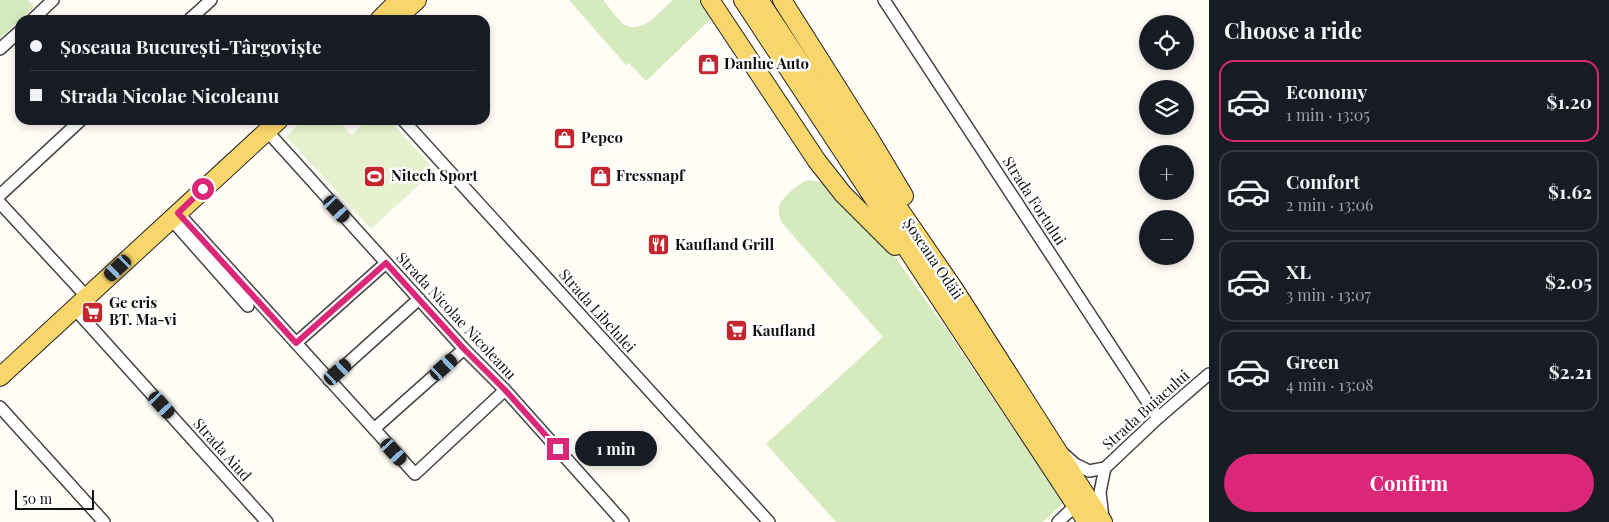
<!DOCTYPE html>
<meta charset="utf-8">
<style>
body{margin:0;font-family:"Playfair Display",serif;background:#20242c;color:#f1f3f6;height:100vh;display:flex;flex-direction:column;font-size:19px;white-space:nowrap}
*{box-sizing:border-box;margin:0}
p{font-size:16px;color:#9ea1a6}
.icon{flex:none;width:28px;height:28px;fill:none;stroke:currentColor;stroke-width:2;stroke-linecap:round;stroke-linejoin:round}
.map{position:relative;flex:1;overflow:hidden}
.sheet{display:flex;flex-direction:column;background:#171b24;width:400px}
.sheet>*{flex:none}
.hud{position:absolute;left:15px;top:15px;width:475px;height:110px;border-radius:15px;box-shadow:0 2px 8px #0003;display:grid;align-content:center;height:110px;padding:0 15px;background:#171b24}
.tools{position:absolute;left:1139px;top:15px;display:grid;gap:10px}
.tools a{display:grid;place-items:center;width:55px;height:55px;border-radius:50%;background:#171b24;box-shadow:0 2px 8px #0003;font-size:25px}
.scale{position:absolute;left:15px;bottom:12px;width:79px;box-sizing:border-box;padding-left:5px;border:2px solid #111;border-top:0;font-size:14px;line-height:18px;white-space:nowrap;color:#111;-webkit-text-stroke:4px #fff;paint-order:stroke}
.end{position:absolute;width:22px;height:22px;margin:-11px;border:6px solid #db2777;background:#fff;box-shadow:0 0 0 2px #fff}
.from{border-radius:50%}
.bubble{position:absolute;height:35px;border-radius:18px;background:#171b24;box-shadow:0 2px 8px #0003;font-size:16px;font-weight:700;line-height:35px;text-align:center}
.car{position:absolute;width:15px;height:30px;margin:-15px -8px;border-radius:6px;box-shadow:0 0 4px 1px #0007;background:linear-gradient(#222 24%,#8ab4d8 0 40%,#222 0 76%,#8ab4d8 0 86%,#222 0)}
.hud b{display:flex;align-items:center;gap:18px;height:48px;font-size:19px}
.hud b+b{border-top:1px solid #363941}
.hud i{width:12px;height:12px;background:#f1f3f6}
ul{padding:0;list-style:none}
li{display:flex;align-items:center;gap:15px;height:82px;margin:0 10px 8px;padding:0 5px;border:2px solid #363941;border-radius:15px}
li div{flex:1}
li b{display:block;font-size:19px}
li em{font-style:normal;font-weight:700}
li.on{border-color:#db2777}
li>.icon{width:45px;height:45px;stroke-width:1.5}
h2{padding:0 15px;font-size:22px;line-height:60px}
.action{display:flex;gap:10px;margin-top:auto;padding:10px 15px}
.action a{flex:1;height:58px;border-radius:30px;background:#db2777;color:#fff;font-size:20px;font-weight:700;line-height:58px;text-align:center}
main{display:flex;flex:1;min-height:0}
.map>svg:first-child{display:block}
</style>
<main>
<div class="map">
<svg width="1209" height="522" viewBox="0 0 1209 522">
<rect width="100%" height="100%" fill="#fffdf5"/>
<g fill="#d5ebbd">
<path d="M0,0H28L34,7L0,38Z"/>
<path d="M569,0H603C608,6 620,23 627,26C644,33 661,10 673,0H701L713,17L646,81L629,63L626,65Z"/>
<path d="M808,180L816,181L825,185L888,247L949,333L1063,503L1043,522H836L766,444L883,337L782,223C780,218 778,213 779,207C780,199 800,182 808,180Z"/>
</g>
<path fill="#e6f2cf" d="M304,120H338L351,135L368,120H389L435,170L371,229L286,136Z"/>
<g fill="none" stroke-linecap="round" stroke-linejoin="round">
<defs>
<g id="street">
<path d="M884,0L1158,418"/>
<path d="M32,20L53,0"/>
<path d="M189,20L211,0"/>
<path d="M0,49L20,31"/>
<path d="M403,120L769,522"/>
<path d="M267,131L464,349L505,390L623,522"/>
<path d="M0,195L81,120"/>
<path d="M0,203L87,297"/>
<path d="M178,213L415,474L505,390"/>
<path d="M171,219L248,306"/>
<path d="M74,308L267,522"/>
<path d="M296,343L386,263"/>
<path d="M329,380L419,299"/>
<path d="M0,407L104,522"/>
<path d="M374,429L464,349"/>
<path d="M1065,455L1075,464L1089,471L1105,468L1158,418L1209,374"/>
<path d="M1103,518L1100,492L1105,468"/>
<path d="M1058,522L1076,505"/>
</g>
<g id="primary">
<path d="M710,0L817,161L843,194L895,246"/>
<path d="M743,0L1087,522"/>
<path d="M759,0L853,142L954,289L1103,522"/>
<path d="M782,0L868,136L904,196"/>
<path d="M379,20L399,0"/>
<path d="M395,20L417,0"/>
<path d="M0,377L279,120"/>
</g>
</defs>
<use href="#street" stroke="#444" stroke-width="14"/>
<use href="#primary" stroke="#222" stroke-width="20"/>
<use href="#street" stroke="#fff" stroke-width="11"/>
<use href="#primary" stroke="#f9d66b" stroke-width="18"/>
</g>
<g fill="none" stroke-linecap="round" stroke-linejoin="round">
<path stroke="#db2777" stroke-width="6" d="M203,189L178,213L296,343L386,263L464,349L505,390L558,449"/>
</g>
<defs>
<symbol id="shop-square" viewBox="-11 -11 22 22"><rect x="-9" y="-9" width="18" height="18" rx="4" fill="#c4262e" stroke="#fff"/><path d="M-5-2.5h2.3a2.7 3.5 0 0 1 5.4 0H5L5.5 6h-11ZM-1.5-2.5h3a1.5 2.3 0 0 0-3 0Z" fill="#fff"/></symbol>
<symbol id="stadium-square" viewBox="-11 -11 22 22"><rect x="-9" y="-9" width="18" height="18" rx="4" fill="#c4262e" stroke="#fff"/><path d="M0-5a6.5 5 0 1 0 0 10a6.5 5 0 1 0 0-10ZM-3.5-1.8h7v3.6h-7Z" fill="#fff"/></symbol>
<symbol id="restaurant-square" viewBox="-11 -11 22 22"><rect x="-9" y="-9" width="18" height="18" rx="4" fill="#c4262e" stroke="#fff"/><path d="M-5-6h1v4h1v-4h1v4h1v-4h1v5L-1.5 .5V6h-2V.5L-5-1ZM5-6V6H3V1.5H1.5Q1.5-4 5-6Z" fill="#fff"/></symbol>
<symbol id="supermarket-square" viewBox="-11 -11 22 22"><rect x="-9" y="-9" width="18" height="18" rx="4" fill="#c4262e" stroke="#fff"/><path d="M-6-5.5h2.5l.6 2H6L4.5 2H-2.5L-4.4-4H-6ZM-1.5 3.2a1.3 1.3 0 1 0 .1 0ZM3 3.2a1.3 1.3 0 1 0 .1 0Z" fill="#fff"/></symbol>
</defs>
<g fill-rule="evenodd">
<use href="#shop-square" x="696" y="52" width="25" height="25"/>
<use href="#shop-square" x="552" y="126" width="25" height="25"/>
<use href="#stadium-square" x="362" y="164" width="25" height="25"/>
<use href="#shop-square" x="588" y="164" width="25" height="25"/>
<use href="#restaurant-square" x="646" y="232" width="25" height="25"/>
<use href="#supermarket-square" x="80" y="300" width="25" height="25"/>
<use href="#supermarket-square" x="724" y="318" width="25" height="25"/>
</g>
<g text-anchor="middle" stroke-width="5" stroke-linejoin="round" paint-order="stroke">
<g font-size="15" font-weight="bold" fill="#111" stroke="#fff" text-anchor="start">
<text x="724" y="69">Danluc Auto</text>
<text x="581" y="143">Pepco</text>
<text x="391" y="181">Nitech Sport</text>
<text x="616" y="181">Fressnapf</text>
<text x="675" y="250">Kaufland Grill</text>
<text x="109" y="308">Ge cris<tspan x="109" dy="17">BT. Ma-vi</tspan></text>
<text x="752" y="336">Kaufland</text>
</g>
<g font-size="15" fill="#111" stroke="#fff">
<text transform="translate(1034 201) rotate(57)" y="5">Strada Fortului</text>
<text transform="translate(933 259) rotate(56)" y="5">Șoseaua Odăii</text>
<text transform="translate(597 311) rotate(48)" y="5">Strada Libelulei</text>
<text transform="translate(456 316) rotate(47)" y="5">Strada Nicolae Nicoleanu</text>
<text transform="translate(1146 410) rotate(-42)" y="5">Strada Buiacului</text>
<text transform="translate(222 450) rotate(48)" y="5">Strada Aiud</text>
</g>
</g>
</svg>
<div class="tools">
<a><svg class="icon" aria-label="locate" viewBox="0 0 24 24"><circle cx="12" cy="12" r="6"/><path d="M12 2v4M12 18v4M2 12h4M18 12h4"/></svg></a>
<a><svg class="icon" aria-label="layers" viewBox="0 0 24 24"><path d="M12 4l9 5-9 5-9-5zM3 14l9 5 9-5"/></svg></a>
<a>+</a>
<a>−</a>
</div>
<div class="scale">50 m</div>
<i class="end from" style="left:203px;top:189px"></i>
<i class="end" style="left:558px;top:449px"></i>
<div class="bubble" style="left:575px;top:431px;width:82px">1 min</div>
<i class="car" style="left:337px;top:209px;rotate:138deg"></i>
<i class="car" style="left:118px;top:268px;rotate:227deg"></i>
<i class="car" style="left:444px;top:367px;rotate:48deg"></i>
<i class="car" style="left:338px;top:372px;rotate:48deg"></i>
<i class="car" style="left:162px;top:405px;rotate:138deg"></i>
<i class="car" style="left:394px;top:452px;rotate:138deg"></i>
<div class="hud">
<b><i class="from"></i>Șoseaua București-Târgoviște</b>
<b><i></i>Strada Nicolae Nicoleanu</b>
</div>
</div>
<section class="sheet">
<h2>Choose a ride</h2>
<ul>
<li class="on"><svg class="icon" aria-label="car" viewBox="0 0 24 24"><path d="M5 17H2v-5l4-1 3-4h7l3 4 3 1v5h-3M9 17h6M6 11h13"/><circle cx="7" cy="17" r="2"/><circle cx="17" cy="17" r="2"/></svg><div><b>Economy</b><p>1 min · 13:05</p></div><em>$1.20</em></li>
<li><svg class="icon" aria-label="car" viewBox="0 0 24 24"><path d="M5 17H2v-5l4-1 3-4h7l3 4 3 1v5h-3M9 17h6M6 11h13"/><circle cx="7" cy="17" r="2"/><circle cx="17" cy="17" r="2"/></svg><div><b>Comfort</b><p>2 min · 13:06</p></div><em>$1.62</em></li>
<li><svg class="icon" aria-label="car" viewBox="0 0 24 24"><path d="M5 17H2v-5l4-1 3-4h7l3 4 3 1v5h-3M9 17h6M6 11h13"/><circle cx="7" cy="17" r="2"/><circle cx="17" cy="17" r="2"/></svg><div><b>XL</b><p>3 min · 13:07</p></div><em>$2.05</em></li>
<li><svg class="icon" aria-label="car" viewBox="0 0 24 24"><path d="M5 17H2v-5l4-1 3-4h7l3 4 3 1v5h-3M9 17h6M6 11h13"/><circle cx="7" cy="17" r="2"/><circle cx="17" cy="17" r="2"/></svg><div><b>Green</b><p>4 min · 13:08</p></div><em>$2.21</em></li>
</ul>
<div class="action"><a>Confirm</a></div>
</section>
</main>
